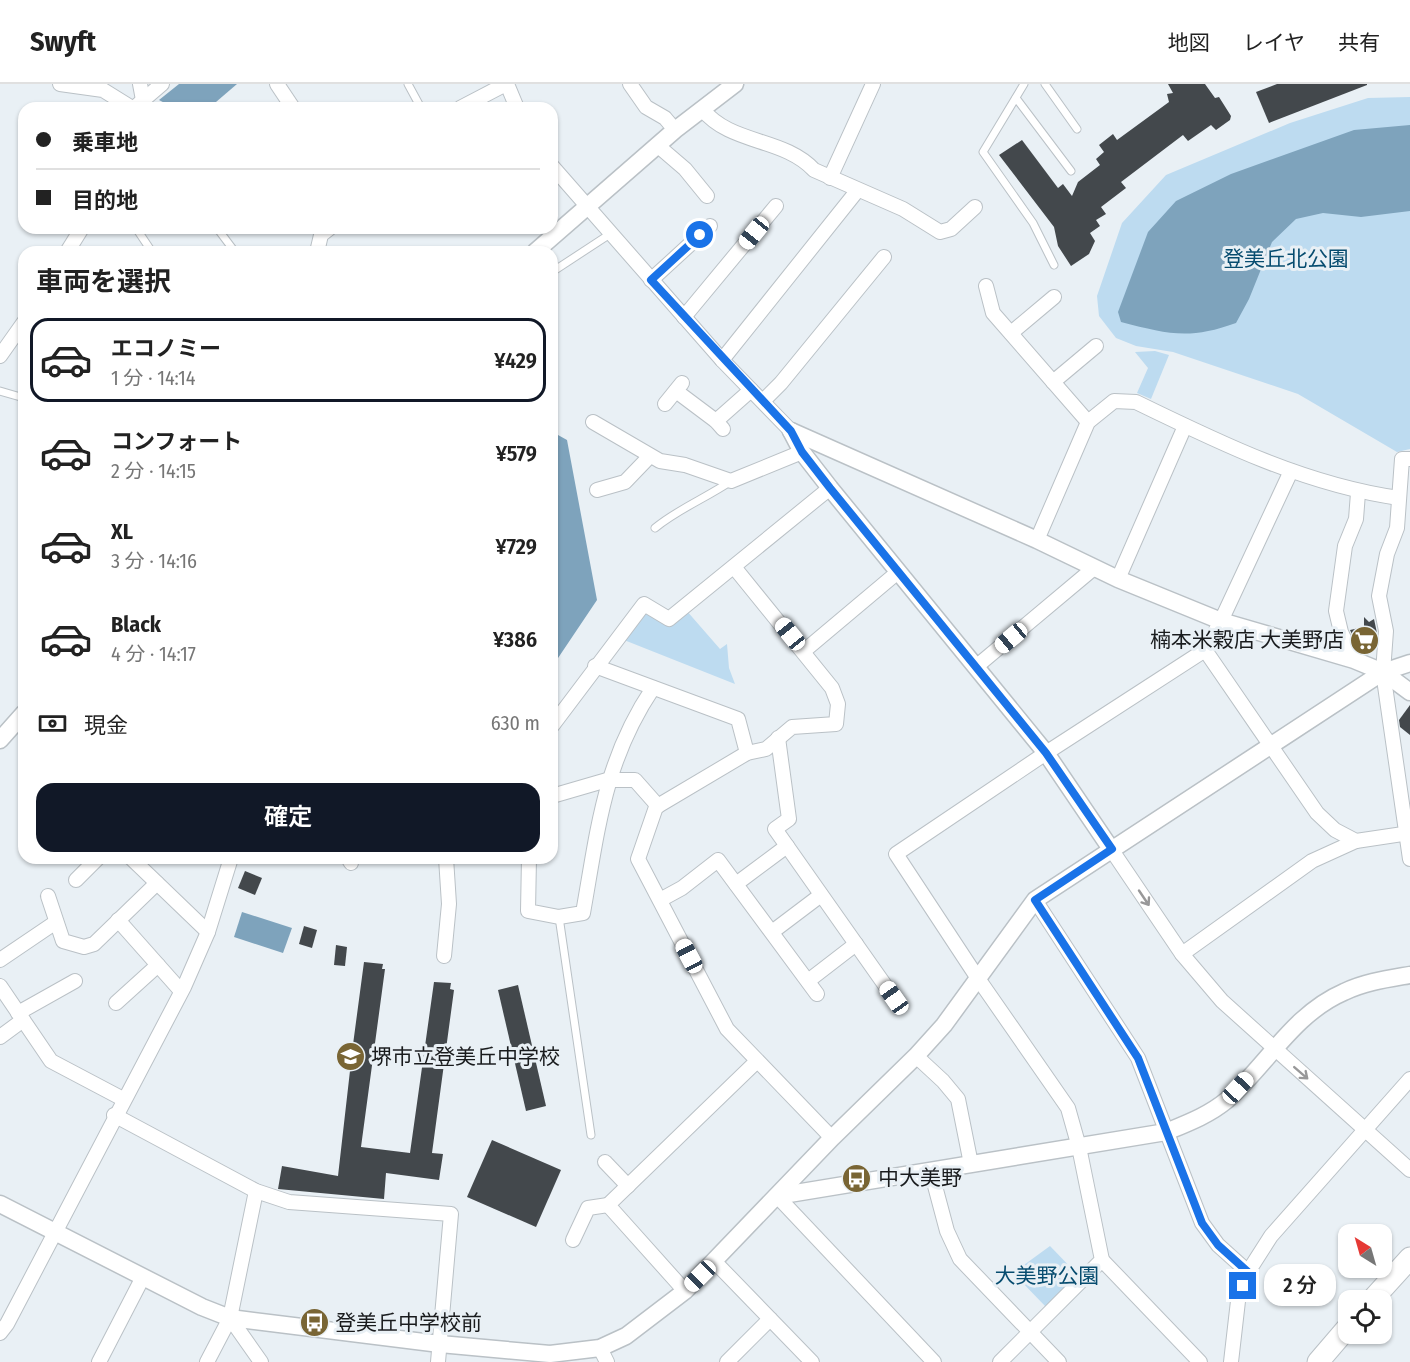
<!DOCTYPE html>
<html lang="ja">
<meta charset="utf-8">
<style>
body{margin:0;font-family:"Fira Sans Condensed","Noto Sans JP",sans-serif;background:#f2f2f2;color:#222;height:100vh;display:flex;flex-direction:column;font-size:22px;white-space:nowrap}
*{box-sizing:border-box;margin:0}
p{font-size:20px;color:#767676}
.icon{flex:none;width:33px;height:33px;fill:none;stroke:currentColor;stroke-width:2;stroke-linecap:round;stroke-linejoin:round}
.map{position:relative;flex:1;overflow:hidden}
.side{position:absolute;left:18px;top:162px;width:540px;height:618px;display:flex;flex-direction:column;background:#fff;border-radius:18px;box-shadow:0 2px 4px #0004}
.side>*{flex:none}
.banner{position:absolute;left:18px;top:18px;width:540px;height:132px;border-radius:18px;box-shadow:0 2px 4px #0004;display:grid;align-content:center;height:132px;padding:0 18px;background:#fff}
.needle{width:39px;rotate:323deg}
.buttons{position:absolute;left:1338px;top:1140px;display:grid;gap:12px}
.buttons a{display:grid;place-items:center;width:54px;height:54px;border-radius:12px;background:#fff;box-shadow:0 2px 4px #0004;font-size:30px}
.end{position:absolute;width:27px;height:27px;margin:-14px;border:8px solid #1a73e8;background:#fff;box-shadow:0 0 0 3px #fff}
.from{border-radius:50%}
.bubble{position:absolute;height:42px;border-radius:18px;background:#fff;box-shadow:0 2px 4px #0004;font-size:20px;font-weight:600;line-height:42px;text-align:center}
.car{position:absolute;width:18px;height:36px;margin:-18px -9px;border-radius:8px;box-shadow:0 0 4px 2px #0007;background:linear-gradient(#fff 24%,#345 0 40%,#fff 0 76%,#345 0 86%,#fff 0)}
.banner b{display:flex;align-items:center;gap:21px;height:57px;font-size:22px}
.banner b+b{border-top:2px solid #e0e0e0}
.banner i{width:15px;height:15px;background:#222}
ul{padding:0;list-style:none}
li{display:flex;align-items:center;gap:18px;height:84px;margin:0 12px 9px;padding:0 6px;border:3px solid transparent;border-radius:18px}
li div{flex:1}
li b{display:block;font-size:22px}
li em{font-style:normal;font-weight:600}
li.active{border-color:#111827}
li>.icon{width:54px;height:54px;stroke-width:1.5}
h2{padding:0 18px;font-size:27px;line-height:72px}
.pay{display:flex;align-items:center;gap:15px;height:66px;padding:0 18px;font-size:22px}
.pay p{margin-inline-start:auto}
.primary-button{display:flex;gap:12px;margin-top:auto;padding:12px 18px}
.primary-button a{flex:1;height:69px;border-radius:18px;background:#111827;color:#fff;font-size:24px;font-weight:600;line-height:69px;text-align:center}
header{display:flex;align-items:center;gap:36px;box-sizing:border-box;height:84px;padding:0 30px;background:#fff;border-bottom:2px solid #e0e0e0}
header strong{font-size:28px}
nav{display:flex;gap:33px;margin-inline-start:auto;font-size:21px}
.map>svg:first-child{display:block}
</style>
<header>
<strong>Swyft</strong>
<nav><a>地図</a><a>レイヤ</a><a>共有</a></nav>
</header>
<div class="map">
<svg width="1410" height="1278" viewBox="0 0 1410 1278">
<rect width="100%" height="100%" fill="#e9f0f5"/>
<g fill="#bddbf0">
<path d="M1410,13V365L1397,368L1298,310L1173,268L1136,262L1116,254L1099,232L1097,212L1122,139L1166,91L1290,39L1368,14Z"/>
<path d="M1155,267L1169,271L1151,315L1137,309L1148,284L1135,268Z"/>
<path d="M686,526L720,565L727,560L729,584L735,600L624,556L645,529L649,528L669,542Z"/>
<path d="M1050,1162L1078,1191L1046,1223L1013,1189Z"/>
</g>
<g fill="#7ea3bc">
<path d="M179,0H237L209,24H174L159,16Z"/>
<path d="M1410,41V127L1361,133L1323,129L1296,135L1272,158L1249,215L1236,239C1189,256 1168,250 1121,238L1118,228L1148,148L1176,117L1231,90L1354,46Z"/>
<path d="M552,267L558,351L567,356L597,516L552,583Z"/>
<path d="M242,828L292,844L283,869L234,853Z"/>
</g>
<g fill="#43484c">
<path d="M1168,0H1205L1215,14L1219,13L1231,32L1230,36L1216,46L1211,41L1188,57L1183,51L1121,98L1126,104L1101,123L1106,130L1096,136L1100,142L1090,149L1095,157L1089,170L1071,182L1058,162L1054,143L999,71L1022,56L1058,104L1063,100L1072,112L1078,98L1100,81L1096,75L1104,68L1099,61L1113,50L1117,56L1169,18L1167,10L1173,9Z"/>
<path d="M1277,0H1367V1L1269,39L1256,8Z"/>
<path d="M1364,533L1369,538L1374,535L1377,549L1356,559L1350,546L1364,543Z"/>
<path d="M1410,621V651L1400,643L1399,636Z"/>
<path d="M245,787L262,794L255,811L238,804Z"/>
<path d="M304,842L317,846L312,864L299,860Z"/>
<path d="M336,861L347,863L345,882L334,881Z"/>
<path d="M364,878L383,880L382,885H385L361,1063L410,1069L434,898L451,899L450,905L454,906L432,1069L443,1070L439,1096L386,1089L384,1115L278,1105L282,1082L338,1092L351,978H348L350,968H352Z"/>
<path d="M518,901L546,1022L526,1027L498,906Z"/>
<path d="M492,1056L561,1086L536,1143L467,1113Z"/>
</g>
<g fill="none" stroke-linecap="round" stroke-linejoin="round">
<defs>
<g id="service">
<path d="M408,0L421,24"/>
<path d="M1024,0L983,68L1033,139L1054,181"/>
<path d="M1045,0L1077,45"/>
<path d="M1016,14L1071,87"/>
<path d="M136,144L152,168"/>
<path d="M217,144L235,168"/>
<path d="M552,188L610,150"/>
<path d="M0,307L24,314"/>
<path d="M655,444C678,425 706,414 731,397"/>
<path d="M559,833L591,1051"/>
</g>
<g id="minor">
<path d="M60,0L103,6L132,24"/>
<path d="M140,0L143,16"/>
<path d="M277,0L293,24"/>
<path d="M507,0L517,24"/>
<path d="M630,0L646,23L665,34L675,46"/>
<path d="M134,24L162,0"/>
<path d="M460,24L506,0"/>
<path d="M702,25C731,61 783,53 814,86L903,125L940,148L951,145L975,123"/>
<path d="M657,61L685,85L707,112"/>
<path d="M552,82L722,276L791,347"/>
<path d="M830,94L873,0"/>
<path d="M67,168L82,144"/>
<path d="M317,168L321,151L330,144"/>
<path d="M651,196L710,142"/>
<path d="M986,202L993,229L1088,338"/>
<path d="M684,233L776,122"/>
<path d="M1011,249L1054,213"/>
<path d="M0,272L24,238"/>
<path d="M722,276L857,107"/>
<path d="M1053,298L1096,262"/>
<path d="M676,307L716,337L723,345"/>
<path d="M763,317L781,299L884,173"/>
<path d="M665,320L682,299"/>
<path d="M716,337L751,306"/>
<path d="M593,338L660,377L685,381L731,397L802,368"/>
<path d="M1410,375H1402L1397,444L1387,470L1379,512L1386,547L1383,588L1410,775"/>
<path d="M597,406L625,398L650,372"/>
<path d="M1037,456L1088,338L1114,317L1136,318C1220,359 1306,401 1399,414"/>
<path d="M734,483L832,604L838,620L836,640L792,643L766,665L747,669L656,723L638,775L727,945L832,1054"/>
<path d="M1118,495L1185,342"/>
<path d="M1205,566L1317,729L1335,746L1356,757L1410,749"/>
<path d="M804,567L898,488"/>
<path d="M1354,576L1341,548L1336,527L1345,462L1356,435L1358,409"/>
<path d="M595,582L738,635L747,669"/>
<path d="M977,582L1094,484"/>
<path d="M552,642L644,520L669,535L830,404"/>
<path d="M778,654L789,735L775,745L894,914"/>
<path d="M552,712L607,696H635L658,722"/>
<path d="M1111,765L1182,870L1222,917L1410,1086"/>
<path d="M131,774L208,848"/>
<path d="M348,774L351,779"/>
<path d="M529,774L528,827L559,833L583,829C598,745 604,677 653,604"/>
<path d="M76,796L98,774"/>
<path d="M736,800L787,762"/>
<path d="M48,812L63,857L84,863L94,860L157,799"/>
<path d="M660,816L682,804L718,776L817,910"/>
<path d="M1035,816L1138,974L1202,1139L1218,1161L1248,1188"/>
<path d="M118,836L181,907"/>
<path d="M772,848L821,811"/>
<path d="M1182,870L1312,777L1356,757"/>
<path d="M444,872L449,820L446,774"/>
<path d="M0,876L56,838"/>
<path d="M808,897L856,860"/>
<path d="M0,902L51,977L123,1015"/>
<path d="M116,919L158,881"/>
<path d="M18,929L75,897"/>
<path d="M0,953L23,936"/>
<path d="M916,972L943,997L958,1015L971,1080"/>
<path d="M114,1031L256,1107L289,1118L451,1130L438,1278"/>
<path d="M605,1078L628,1102"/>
<path d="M931,1087L947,1147L960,1175L1059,1278"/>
<path d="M777,1112L934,1278"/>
<path d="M573,1156L588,1124L608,1121"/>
<path d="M1102,1176L1200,1278"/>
<path d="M715,1178L812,1278"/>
<path d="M685,1207L608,1121L756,978"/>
<path d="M230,1234L261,1278"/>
<path d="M0,1249L7,1240L184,903L208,848L231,774"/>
<path d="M600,1264L607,1278"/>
<path d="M99,1278L143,1193"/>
<path d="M207,1278L230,1234L256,1107"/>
<path d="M727,1278L770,1235"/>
<path d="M1000,1278L1102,1176L1079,1063L1068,1024L977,893L896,770L1046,669L1205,566L1221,537L1291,387"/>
<path d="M1231,1278L1238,1217L1248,1188L1271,1152L1410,995"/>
</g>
<g id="tertiary">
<path d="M535,168L675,46L735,0"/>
<path d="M791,347L1037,456L1118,495L1221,537L1354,576L1383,588L1410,608"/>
<path d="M791,347L802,368L830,404L1046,669L1111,765"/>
<path d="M0,656L24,629"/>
<path d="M777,1112L1166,1048C1188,1039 1209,1031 1227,1016C1267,981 1293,930 1344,908C1365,898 1387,895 1410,891"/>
<path d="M0,1120L202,1223L230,1234L440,1260L550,1270L600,1264L626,1252L685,1207L832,1054L916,972L944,941L1035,816L1383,588L1410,579"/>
</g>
<g id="primary">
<path d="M1372,1216L1410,1174"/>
<path d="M1318,1278L1348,1243"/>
</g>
</defs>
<use href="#service" stroke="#bac1c6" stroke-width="9"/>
<use href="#minor" stroke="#bac1c6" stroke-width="16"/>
<use href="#tertiary" stroke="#bac1c6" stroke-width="19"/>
<use href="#primary" stroke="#bac1c6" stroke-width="23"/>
<use href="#service" stroke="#fff" stroke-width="7"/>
<use href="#minor" stroke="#fff" stroke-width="14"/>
<use href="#tertiary" stroke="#fff" stroke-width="16"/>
<use href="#primary" stroke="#fff" stroke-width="21"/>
</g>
<defs><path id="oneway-shaft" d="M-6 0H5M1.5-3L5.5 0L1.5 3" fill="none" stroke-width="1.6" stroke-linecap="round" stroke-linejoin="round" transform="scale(1.5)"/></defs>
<g stroke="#989899">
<use href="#oneway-shaft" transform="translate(1144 814) rotate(56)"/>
<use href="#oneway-shaft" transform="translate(1301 989) rotate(41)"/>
</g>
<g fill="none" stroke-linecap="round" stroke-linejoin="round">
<path stroke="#1a73e8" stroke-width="8" d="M700,151L651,196L791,347L802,368L830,404L1046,669L1112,765L1035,816L1138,974L1202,1139L1218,1161L1248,1188L1243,1202"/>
</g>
<defs>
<symbol id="supermarket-disc" viewBox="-11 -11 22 22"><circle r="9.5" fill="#796534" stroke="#e9f0f5"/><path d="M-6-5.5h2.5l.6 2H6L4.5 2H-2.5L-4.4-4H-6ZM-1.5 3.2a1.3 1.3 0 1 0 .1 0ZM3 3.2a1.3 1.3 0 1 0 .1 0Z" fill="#fff"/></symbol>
<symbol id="school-disc" viewBox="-11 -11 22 22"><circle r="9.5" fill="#796534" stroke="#e9f0f5"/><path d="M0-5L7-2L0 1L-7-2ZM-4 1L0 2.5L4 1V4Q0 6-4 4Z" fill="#fff"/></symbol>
<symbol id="bus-disc" viewBox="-11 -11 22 22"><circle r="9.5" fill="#796534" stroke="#e9f0f5"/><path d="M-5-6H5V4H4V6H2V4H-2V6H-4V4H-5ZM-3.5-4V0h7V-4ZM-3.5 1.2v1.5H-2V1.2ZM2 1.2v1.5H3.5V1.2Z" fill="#fff"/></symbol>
</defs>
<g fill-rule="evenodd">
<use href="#supermarket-disc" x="1348" y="540" width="33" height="33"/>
<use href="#school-disc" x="334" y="956" width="33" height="33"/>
<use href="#bus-disc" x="840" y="1078" width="33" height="33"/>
<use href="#bus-disc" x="298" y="1222" width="33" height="33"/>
</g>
<g text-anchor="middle" stroke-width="6" stroke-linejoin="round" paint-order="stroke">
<g font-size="21" fill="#074c6f" stroke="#e9f0f5">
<text x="1286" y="182">登美丘北公園</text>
<text x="1047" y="1199">大美野公園</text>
</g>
<g font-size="21" fill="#191b1d" stroke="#e9f0f5" text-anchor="start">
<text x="1344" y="563" text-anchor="end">楠本米穀店 大美野店</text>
<text x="371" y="980">堺市立登美丘中学校</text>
<text x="878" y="1101">中大美野</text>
<text x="335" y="1246">登美丘中学校前</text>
</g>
</g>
</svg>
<div class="buttons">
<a><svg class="needle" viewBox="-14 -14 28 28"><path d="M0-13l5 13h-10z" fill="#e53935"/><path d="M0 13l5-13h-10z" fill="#767676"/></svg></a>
<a><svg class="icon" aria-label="locate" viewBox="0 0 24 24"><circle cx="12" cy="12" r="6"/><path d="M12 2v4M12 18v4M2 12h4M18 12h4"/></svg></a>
</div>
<i class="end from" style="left:700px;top:151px"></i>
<i class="end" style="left:1243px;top:1202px"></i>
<div class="bubble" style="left:1264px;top:1180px;width:72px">2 分</div>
<i class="car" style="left:754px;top:149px;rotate:219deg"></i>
<i class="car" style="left:790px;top:550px;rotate:321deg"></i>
<i class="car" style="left:1011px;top:554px;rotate:230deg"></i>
<i class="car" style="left:689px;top:872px;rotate:332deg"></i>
<i class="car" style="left:894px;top:914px;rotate:325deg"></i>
<i class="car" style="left:1238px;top:1004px;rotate:43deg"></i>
<i class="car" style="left:700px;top:1192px;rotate:225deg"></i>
<div class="banner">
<b><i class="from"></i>乗車地</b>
<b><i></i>目的地</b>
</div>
<section class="side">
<h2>車両を選択</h2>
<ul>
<li class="active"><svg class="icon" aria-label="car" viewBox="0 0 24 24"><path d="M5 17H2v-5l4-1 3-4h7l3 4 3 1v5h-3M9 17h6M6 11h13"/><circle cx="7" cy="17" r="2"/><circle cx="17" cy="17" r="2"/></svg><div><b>エコノミー</b><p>1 分 · 14:14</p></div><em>¥429</em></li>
<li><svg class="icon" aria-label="car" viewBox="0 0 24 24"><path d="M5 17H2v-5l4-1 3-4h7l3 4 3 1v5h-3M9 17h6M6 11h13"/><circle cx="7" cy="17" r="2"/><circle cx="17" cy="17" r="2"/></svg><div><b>コンフォート</b><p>2 分 · 14:15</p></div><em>¥579</em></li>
<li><svg class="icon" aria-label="car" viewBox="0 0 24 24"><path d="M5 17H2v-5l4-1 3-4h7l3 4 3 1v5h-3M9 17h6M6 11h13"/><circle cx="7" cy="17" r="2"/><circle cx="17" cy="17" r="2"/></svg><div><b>XL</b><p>3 分 · 14:16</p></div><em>¥729</em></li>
<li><svg class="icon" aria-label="car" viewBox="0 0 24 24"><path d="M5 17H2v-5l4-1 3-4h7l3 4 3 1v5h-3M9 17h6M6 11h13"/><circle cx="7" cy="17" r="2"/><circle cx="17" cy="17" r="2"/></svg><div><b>Black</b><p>4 分 · 14:17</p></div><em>¥386</em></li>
</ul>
<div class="pay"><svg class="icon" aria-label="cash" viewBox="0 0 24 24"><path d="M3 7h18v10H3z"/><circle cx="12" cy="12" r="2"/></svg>現金<p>630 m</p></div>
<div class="primary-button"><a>確定</a></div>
</section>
</div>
